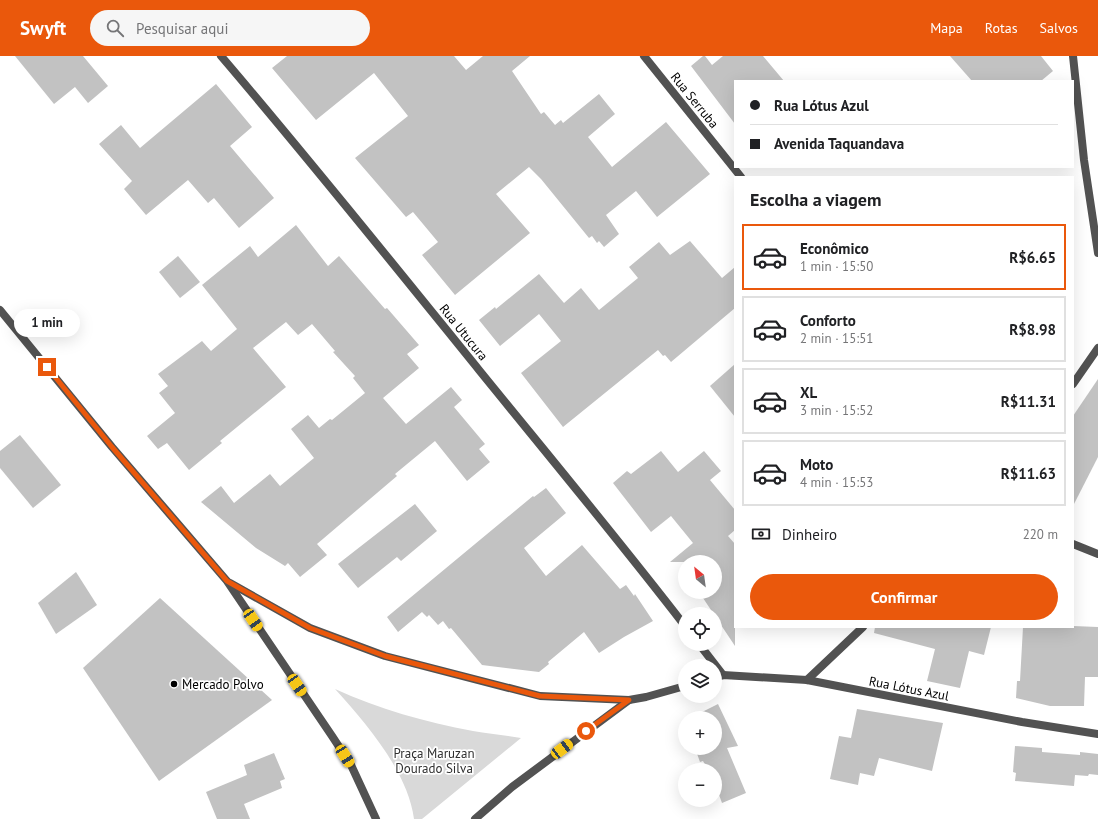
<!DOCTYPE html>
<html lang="pt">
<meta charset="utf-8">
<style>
body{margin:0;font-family:"PT Sans",sans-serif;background:#f6f6f6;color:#202124;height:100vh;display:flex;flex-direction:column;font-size:15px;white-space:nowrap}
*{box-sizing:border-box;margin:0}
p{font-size:13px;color:#757577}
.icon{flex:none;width:22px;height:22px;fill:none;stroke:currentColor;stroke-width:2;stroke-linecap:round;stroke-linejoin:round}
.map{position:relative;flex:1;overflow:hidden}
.drawer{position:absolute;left:734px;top:120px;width:340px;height:452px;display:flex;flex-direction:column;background:#fff;border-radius:0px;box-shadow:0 4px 16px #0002}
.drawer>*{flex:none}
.top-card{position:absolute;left:734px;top:24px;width:340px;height:88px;border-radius:0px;box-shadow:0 4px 16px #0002;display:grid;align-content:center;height:88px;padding:0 16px;background:#fff}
.needle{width:26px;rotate:331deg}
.controls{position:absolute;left:678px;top:499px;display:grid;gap:8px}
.controls a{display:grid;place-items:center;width:44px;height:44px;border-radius:50%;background:#fff;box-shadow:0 4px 16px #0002;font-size:20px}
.end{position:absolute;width:18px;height:18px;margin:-9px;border:5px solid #ea580c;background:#fff;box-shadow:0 0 0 2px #fff}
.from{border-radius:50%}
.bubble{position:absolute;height:28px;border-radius:14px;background:#fff;box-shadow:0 4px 16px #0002;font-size:13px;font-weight:800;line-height:28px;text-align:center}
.car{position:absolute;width:12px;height:24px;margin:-12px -6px;border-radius:5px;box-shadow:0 0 3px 1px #0007;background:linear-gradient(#f5c518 24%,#345 0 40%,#f5c518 0 76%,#345 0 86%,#f5c518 0)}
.top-card b{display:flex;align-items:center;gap:14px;height:38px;font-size:15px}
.top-card b+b{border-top:1px solid #e0e0e0}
.top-card i{width:10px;height:10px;background:#202124}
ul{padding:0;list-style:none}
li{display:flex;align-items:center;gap:12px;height:66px;margin:0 8px 6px;padding:0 8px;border:2px solid #e0e0e0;border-radius:0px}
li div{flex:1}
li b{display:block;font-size:15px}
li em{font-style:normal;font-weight:800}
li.current{border-color:#ea580c}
li>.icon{width:36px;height:36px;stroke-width:1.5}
h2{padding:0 16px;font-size:18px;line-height:48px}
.pay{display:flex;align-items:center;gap:10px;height:44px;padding:0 16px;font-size:15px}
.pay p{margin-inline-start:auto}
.primary-button{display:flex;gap:8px;margin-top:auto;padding:8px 16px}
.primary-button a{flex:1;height:46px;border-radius:24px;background:#ea580c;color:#fff;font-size:16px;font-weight:800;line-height:46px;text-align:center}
header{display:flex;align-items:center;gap:24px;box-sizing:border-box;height:56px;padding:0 20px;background:#ea580c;color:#fff}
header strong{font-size:19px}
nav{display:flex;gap:22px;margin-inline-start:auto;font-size:14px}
.search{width:280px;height:36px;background:#f6f6f6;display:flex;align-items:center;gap:10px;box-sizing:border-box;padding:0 14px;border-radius:22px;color:#757577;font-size:15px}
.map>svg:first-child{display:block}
</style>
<header>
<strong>Swyft</strong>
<div class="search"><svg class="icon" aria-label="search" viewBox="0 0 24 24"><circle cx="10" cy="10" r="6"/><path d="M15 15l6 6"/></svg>Pesquisar aqui</div>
<nav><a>Mapa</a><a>Rotas</a><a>Salvos</a></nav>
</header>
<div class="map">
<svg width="1098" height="763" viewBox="0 0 1098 763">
<rect width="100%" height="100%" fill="#fff"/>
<path fill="#d9d9d9" d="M335,633C379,653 425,666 473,675C489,678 505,679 521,682L422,763H414C408,716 366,667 335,633Z"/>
<g fill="#c2c2c2">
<path d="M15,0H83L108,30L88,47L75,31L54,48Z"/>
<path d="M287,0H454L466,14L483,0H530L512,15L541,58L544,56L555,69L561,64L563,67L599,38L615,58L588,81L612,111L666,66L710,118L657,161L636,135L606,159L619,178L604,191L599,185L597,187L592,180L589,182L541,123L529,111L496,138L530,177L455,239L422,199L438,186L413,156L406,161L355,102L408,60L374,17L316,64L272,12Z"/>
<path d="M703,0H705L712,9L723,0H763L784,25H735V68L691,10Z"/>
<path d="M950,0H1041L1053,15L1041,25H972Z"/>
<path d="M216,28L252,71L230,90L274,142L239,172L214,142L208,147L188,124L146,159L124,133L132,125L99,88L121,69L140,92Z"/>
<path d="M296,169L328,210L339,200L385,253L387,252L419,289L407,298L419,312L383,342L406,368L451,331L462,344L454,351L485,388L479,393L490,406L467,425L435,385L395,418L397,420L317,488L327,499L300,521L288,507L285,510L256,492L201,446L221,430L234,447L270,418L280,430L314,402L291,373L308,359L319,372L330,363L332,364L365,337L353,322L355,320L333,296L335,295L312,268L298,279L286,266L253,292L286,331L220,385L222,387L189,414L167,387L158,393L147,380L175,357L159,337L168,330L158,318L202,285L211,295L237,273L202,229L250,190L258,201Z"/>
<path d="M690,185L722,222L735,211V252L671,306L665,299L663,300L658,294L563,371L521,317L561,285L539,258L500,290L479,264L495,251L496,253L539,218L564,247L581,232L599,254L638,222L629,211L659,186L670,199Z"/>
<path d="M178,200L200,226L180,242L159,216Z"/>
<path d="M735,308V361L710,330Z"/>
<path d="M1098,323V401L1073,450V360Z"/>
<path d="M20,379L61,429L33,452L0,412V395Z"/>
<path d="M661,395L678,416L704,395L721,415L710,424L735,454V474L728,480L735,488V590L699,536H715V506H670L693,487L671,460L651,476L613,427L627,415L631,418Z"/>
<path d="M546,432L566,457L524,492L546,520L582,489L620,533L626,529L634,540L635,538L653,565L624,581L599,597L584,576L548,606L549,608L539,616L482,609L451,572L449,573L443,565L438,569L429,559L427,561L422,556L398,576L387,561L533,440L534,441Z"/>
<path d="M415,448L437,475L401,505L397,501L358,532L338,508Z"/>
<path d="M76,516L97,549L56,578L38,547Z"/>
<path d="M160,542L272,644L159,725L83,612Z"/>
<path d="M1073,570L1098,571V621H1085L1084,650H1050L1016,642L1017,625H1020L1023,571Z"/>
<path d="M875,571H991L984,599L969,595L960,632L927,625L935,593L874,577Z"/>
<path d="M718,648L738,690L727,692L746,737L722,747L715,728V714H708L703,705L700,706L695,692H715V662H690Z"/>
<path d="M857,653L943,667L932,715L879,702L874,720L860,717L858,729L830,723L839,680L851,682Z"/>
<path d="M1015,690L1042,692V696L1080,699V696L1098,698V719L1089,718L1088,720L1075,719L1074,730L1015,725L1016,717L1013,716Z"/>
<path d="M274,697L285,723L280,725L282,732L244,748L250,763H217L206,736L247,719L244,709Z"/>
</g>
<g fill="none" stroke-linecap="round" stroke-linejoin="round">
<g stroke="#525252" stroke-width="8">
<path d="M221,0C309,103 394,209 479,314C548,399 618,483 685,570"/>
<path d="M644,0L741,121"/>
<path d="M1073,0L1084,104L1098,197"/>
<path d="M0,254L112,391L227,525L332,680L351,709L376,763"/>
<path d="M1073,328L1098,292"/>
<path d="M1073,488L1098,498"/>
<path d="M230,527L310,572L385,600L540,640L629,644"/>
<path d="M699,588L723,619"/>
<path d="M715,622L723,619L807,624L1022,666L1098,678"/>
<path d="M807,624L863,571"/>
<path d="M475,763L512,731L629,644L646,641L685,630"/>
</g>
</g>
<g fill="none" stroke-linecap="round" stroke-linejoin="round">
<path stroke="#ea580c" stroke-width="5" d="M47,311L112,391L227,525L241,533L310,572L385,600L540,640L629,644L586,675"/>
</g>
<circle fill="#000" stroke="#fff" stroke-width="1.5" cx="174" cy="628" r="4"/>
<g text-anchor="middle" stroke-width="3.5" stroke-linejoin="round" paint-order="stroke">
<g font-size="13" fill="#000" stroke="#fff">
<text transform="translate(695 44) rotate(51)" y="5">Rua Serruba</text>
<text transform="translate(464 276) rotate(51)" y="5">Rua Utucura</text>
<text transform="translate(909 632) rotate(11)" y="5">Rua Lótus Azul</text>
</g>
<g font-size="13" fill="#000" stroke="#fff" text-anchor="start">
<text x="182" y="633">Mercado Polvo</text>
</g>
<g font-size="13" fill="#303030" stroke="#fff">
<text x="434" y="702">Praça Maruzan<tspan x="434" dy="15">Dourado Silva</tspan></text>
</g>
</g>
</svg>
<div class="controls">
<a><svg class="needle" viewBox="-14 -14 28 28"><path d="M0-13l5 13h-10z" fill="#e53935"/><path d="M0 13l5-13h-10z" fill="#757577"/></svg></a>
<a><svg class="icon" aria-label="locate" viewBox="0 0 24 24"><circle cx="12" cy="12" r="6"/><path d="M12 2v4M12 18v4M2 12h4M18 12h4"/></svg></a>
<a><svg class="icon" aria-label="layers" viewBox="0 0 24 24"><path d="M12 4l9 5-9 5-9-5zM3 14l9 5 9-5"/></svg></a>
<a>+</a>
<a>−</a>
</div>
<i class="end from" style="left:586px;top:675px"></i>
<i class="end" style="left:47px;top:311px"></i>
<div class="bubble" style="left:14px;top:253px;width:66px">1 min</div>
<i class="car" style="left:253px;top:564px;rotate:146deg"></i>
<i class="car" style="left:297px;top:629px;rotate:146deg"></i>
<i class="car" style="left:562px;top:693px;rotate:53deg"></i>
<i class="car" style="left:345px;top:700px;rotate:148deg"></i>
<div class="top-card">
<b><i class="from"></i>Rua Lótus Azul</b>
<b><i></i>Avenida Taquandava</b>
</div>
<section class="drawer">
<h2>Escolha a viagem</h2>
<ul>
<li class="current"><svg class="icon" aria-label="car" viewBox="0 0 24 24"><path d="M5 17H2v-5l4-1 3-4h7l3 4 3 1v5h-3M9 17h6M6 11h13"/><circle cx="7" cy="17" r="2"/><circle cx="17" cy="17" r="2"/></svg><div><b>Econômico</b><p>1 min · 15:50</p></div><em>R$6.65</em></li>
<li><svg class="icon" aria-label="car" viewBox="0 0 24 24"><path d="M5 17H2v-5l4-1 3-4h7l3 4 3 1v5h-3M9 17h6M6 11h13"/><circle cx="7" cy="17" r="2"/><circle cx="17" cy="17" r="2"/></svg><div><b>Conforto</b><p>2 min · 15:51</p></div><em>R$8.98</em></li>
<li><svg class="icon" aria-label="car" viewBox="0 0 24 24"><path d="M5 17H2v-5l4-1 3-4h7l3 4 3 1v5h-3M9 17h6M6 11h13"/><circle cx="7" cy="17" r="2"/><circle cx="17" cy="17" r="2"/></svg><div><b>XL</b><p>3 min · 15:52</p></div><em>R$11.31</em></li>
<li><svg class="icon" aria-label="car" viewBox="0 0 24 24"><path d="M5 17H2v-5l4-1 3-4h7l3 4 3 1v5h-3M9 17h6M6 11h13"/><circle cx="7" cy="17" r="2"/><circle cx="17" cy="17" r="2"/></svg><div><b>Moto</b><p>4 min · 15:53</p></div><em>R$11.63</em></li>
</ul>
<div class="pay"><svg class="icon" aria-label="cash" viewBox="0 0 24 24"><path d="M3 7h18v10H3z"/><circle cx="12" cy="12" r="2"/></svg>Dinheiro<p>220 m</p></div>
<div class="primary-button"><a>Confirmar</a></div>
</section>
</div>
